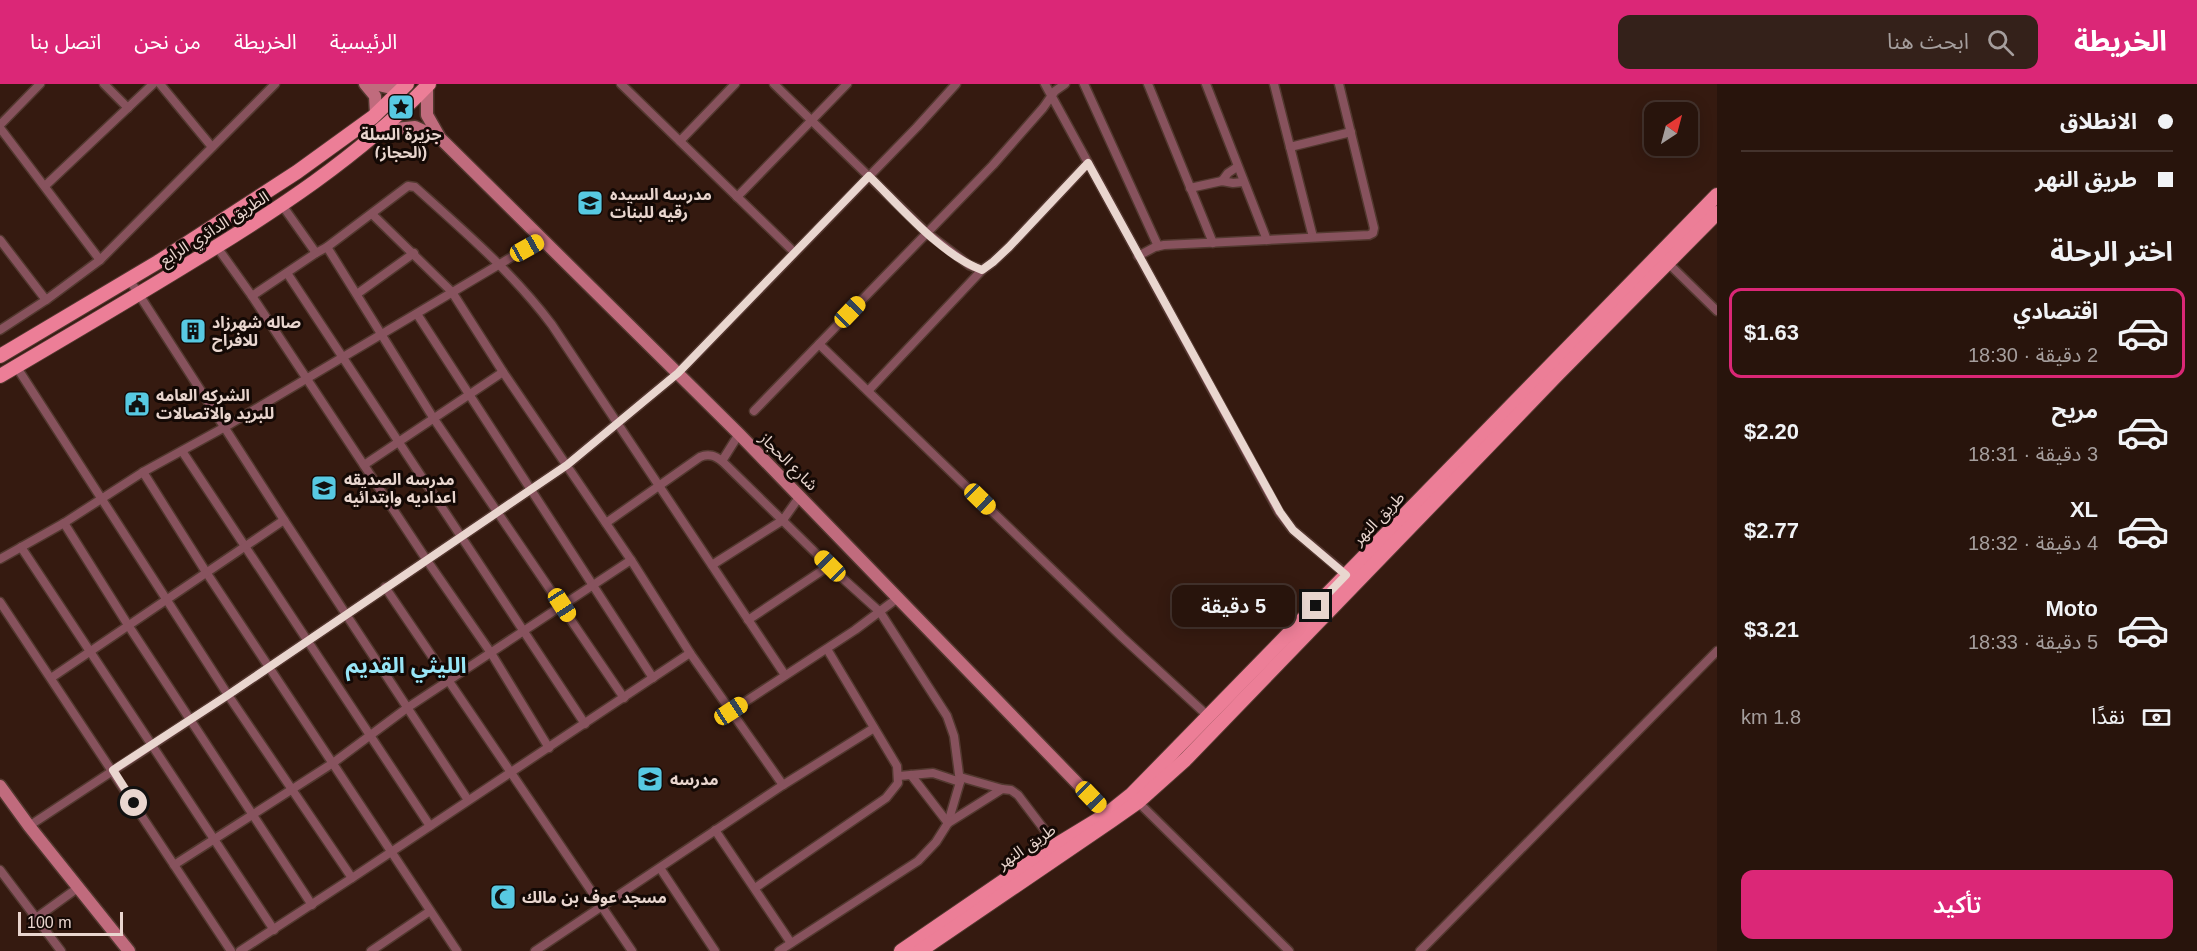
<!DOCTYPE html>
<html lang="ar">
<meta charset="utf-8">
<style>
body{margin:0;font-family:Helvetica,"Noto Sans Arabic",sans-serif;background:#34211a;color:#f1f3f6;direction:rtl;height:100vh;display:flex;flex-direction:column;font-size:22px;white-space:nowrap}
*{box-sizing:border-box;margin:0}
p{font-size:20px;color:#a59e9d}
.icon{flex:none;width:33px;height:33px;fill:none;stroke:currentColor;stroke-width:2;stroke-linecap:round;stroke-linejoin:round}
.map{position:relative;flex:1;overflow:hidden;direction:ltr}
.details{display:flex;flex-direction:column;background:#28140c;width:480px}
.details>*{flex:none}
.top-card{display:grid;align-content:center;height:132px;padding:0 24px;background:#28140c}
.needle{width:39px;rotate:36deg}
.fabs{position:absolute;left:1644px;top:18px;display:grid;gap:12px}
.fabs a{display:grid;place-items:center;width:54px;height:54px;border-radius:12px;background:#28140c;box-shadow:0 3px 15px #0003,0 0 0 2px #44332d;font-size:30px}
.scale{position:absolute;left:18px;bottom:15px;width:105px;box-sizing:border-box;padding-left:6px;border:3px solid #e9d6cf;border-top:0;font-size:16px;line-height:21px;white-space:nowrap;color:#e9d6cf;-webkit-text-stroke:4px #140905;paint-order:stroke}
.end{position:absolute;width:27px;height:27px;margin:-14px;border:8px solid #e9d6cf;background:#111;box-shadow:0 0 0 3px #111}
.from{border-radius:50%}
.bubble{position:absolute;height:42px;border-radius:12px;background:#28140c;box-shadow:0 3px 15px #0003,0 0 0 2px #44332d;font-size:20px;font-weight:600;line-height:42px;text-align:center;direction:rtl}
.car{position:absolute;width:18px;height:36px;margin:-18px -9px;border-radius:8px;box-shadow:0 0 4px 2px #0007;background:linear-gradient(#f5c518 24%,#345 0 40%,#f5c518 0 76%,#345 0 86%,#f5c518 0)}
.top-card b{display:flex;align-items:center;gap:21px;height:57px;font-size:22px}
.top-card b+b{border-top:2px solid #44332d}
.top-card i{width:15px;height:15px;background:#f1f3f6}
ul{padding:0;list-style:none}
li{display:flex;align-items:center;gap:18px;height:90px;margin:0 12px 9px;padding:0 12px;border:3px solid transparent;border-radius:12px}
li div{flex:1}
li b{display:block;font-size:22px}
li em{font-style:normal;font-weight:600}
li.on{border-color:#db2777}
li>.icon{width:54px;height:54px;stroke-width:1.5}
h2{padding:0 24px;font-size:27px;line-height:72px}
.pay{display:flex;align-items:center;gap:15px;height:66px;padding:0 24px;font-size:22px}
.pay p{margin-inline-start:auto}
.primary-button{display:flex;gap:12px;margin-top:auto;padding:12px 24px}
.primary-button a{flex:1;height:69px;border-radius:12px;background:#db2777;color:#fff;font-size:24px;font-weight:600;line-height:69px;text-align:center}
header{display:flex;align-items:center;gap:36px;box-sizing:border-box;height:84px;padding:0 30px;background:#db2777;color:#fff}
header strong{font-size:28px}
nav{display:flex;gap:33px;margin-inline-start:auto;font-size:21px}
.search{width:420px;height:54px;background:#34211a;display:flex;align-items:center;gap:15px;box-sizing:border-box;padding:0 21px;border-radius:12px;color:#a59e9d;font-size:22px}
main{display:flex;flex:1;min-height:0}
.map>svg:first-child{display:block}
</style>
<header>
<strong>الخريطة</strong>
<div class="search"><svg class="icon" aria-label="search" viewBox="0 0 24 24"><circle cx="10" cy="10" r="6"/><path d="M15 15l6 6"/></svg>ابحث هنا</div>
<nav><a>الرئيسية</a><a>الخريطة</a><a>من نحن</a><a>اتصل بنا</a></nav>
</header>
<main>
<section class="details">
<div class="top-card">
<b><i class="from"></i>الانطلاق</b>
<b><i></i>طريق النهر</b>
</div>
<h2>اختر الرحلة</h2>
<ul>
<li class="on"><svg class="icon" aria-label="car" viewBox="0 0 24 24"><path d="M5 17H2v-5l4-1 3-4h7l3 4 3 1v5h-3M9 17h6M6 11h13"/><circle cx="7" cy="17" r="2"/><circle cx="17" cy="17" r="2"/></svg><div><b>اقتصادي</b><p>2 دقيقة · 18:30</p></div><em>$1.63</em></li>
<li><svg class="icon" aria-label="car" viewBox="0 0 24 24"><path d="M5 17H2v-5l4-1 3-4h7l3 4 3 1v5h-3M9 17h6M6 11h13"/><circle cx="7" cy="17" r="2"/><circle cx="17" cy="17" r="2"/></svg><div><b>مريح</b><p>3 دقيقة · 18:31</p></div><em>$2.20</em></li>
<li><svg class="icon" aria-label="car" viewBox="0 0 24 24"><path d="M5 17H2v-5l4-1 3-4h7l3 4 3 1v5h-3M9 17h6M6 11h13"/><circle cx="7" cy="17" r="2"/><circle cx="17" cy="17" r="2"/></svg><div><b>XL</b><p>4 دقيقة · 18:32</p></div><em>$2.77</em></li>
<li><svg class="icon" aria-label="car" viewBox="0 0 24 24"><path d="M5 17H2v-5l4-1 3-4h7l3 4 3 1v5h-3M9 17h6M6 11h13"/><circle cx="7" cy="17" r="2"/><circle cx="17" cy="17" r="2"/></svg><div><b>Moto</b><p>5 دقيقة · 18:33</p></div><em>$3.21</em></li>
</ul>
<div class="pay"><svg class="icon" aria-label="cash" viewBox="0 0 24 24"><path d="M3 7h18v10H3z"/><circle cx="12" cy="12" r="2"/></svg>نقدًا<p>1.8 km</p></div>
<div class="primary-button"><a>تأكيد</a></div>
</section>
<div class="map">
<svg width="1717" height="867" viewBox="0 0 1717 867">
<rect width="100%" height="100%" fill="#351a10"/>
<g fill="none" stroke-linecap="round" stroke-linejoin="round">
<defs>
<g id="street">
<path d="M104,0L128,24"/>
<path d="M160,0L212,63"/>
<path d="M621,0L794,168"/>
<path d="M774,0L927,149L969,181L982,186L993,178L1009,163L1088,79"/>
<path d="M1045,0L1279,428L1293,446L1348,492"/>
<path d="M1084,0L1158,162"/>
<path d="M1148,0L1213,159"/>
<path d="M1206,0L1267,156"/>
<path d="M1274,0L1313,153"/>
<path d="M0,41L40,0"/>
<path d="M0,44L100,176"/>
<path d="M680,57L735,0"/>
<path d="M1290,63L1351,48"/>
<path d="M1222,97L1228,89L1237,83"/>
<path d="M45,102L153,0"/>
<path d="M1190,104L1222,97L1233,99L1243,98"/>
<path d="M737,113L847,0"/>
<path d="M282,121L316,169L327,163L434,335L624,614"/>
<path d="M372,130L452,208L503,288L631,476L690,569L783,701"/>
<path d="M0,156L46,216"/>
<path d="M217,163L252,212L426,475L491,569L549,664"/>
<path d="M327,163L408,102L415,103C463,146 514,190 552,241L785,591"/>
<path d="M1138,172L1155,163L1164,161L1369,151L1373,149L1374,144L1339,0"/>
<path d="M1668,179L1717,227"/>
<path d="M287,189L585,640"/>
<path d="M129,195L284,436L468,716"/>
<path d="M357,210L414,169"/>
<path d="M252,212L316,169"/>
<path d="M417,230L653,594"/>
<path d="M0,246L46,216L100,176L275,0"/>
<path d="M819,260L1122,553L1209,633"/>
<path d="M16,282L228,611L352,794L240,867"/>
<path d="M868,307L982,186"/>
<path d="M754,327L993,81L1043,24L1055,7L1065,0"/>
<path d="M182,367L430,742"/>
<path d="M722,377L739,350"/>
<path d="M364,381L503,288"/>
<path d="M143,388L206,488L457,867"/>
<path d="M64,439L128,541L312,821"/>
<path d="M606,439L700,373C709,369 715,372 722,377L829,482L880,528L947,632L954,652L960,698L948,739L936,758L918,777L779,867"/>
<path d="M21,463L274,846"/>
<path d="M0,475L64,439L143,388L225,343L542,155"/>
<path d="M712,481L783,436L800,412"/>
<path d="M385,503L632,867"/>
<path d="M0,518L231,867"/>
<path d="M748,536L829,482"/>
<path d="M51,594L284,436"/>
<path d="M731,627L855,546L899,513"/>
<path d="M911,691L948,739L1002,705L1011,706L1018,711L1056,761"/>
<path d="M899,692L933,689L960,698"/>
<path d="M960,693L1002,705"/>
<path d="M1138,718L1289,867"/>
<path d="M29,742L228,611L567,381L678,289L917,43L956,0"/>
<path d="M715,746L791,859"/>
<path d="M174,781L333,679L407,624L631,476"/>
<path d="M660,784L715,867"/>
<path d="M0,786L61,867"/>
<path d="M352,794L690,569"/>
<path d="M755,804L886,714L898,699L897,682L827,565"/>
<path d="M36,834L79,803"/>
<path d="M371,867L430,827"/>
<path d="M535,867L783,701L874,644"/>
<path d="M1420,867L1717,567"/>
</g>
<g id="secondary">
<path d="M365,0L375,12L376,30"/>
<path d="M374,0L400,6"/>
<path d="M427,2V31L440,54L739,350L1107,730"/>
<path d="M375,51L396,45L415,43L439,54"/>
<path d="M0,702L29,742L129,867"/>
</g>
<g id="primary">
<path d="M0,272L158,178L297,88L373,33L407,0"/>
<path d="M0,292C63,255 126,218 188,180C274,128 359,73 429,0"/>
<path d="M901,867L1056,761L1107,730L1132,710L1717,111"/>
<path d="M920,867L1111,737L1138,718L1185,676L1556,292L1717,129"/>
</g>
</defs>
<use href="#street" stroke="#52382f" stroke-width="11"/>
<use href="#secondary" stroke="#52382f" stroke-width="15"/>
<use href="#primary" stroke="#52382f" stroke-width="16"/>
<use href="#street" stroke="#87525d" stroke-width="8"/>
<use href="#secondary" stroke="#c06b7d" stroke-width="12"/>
<use href="#primary" stroke="#ec7e97" stroke-width="14"/>
</g>
<g fill="none" stroke-linecap="round" stroke-linejoin="round">
<path stroke="#e9d6cf" stroke-width="8" d="M134,719L113,686L228,611L567,381L678,289L869,92C900,122 941,171 982,186L993,178L1009,163L1088,79L1280,428L1293,446L1346,491L1316,522"/>
</g>
<defs>
<symbol id="sight-square" viewBox="-11 -11 22 22"><rect x="-9" y="-9" width="18" height="18" rx="4" fill="#57c9e2" stroke="#140905"/><path d="M0-6L1.8-2.2L6-1.7L2.9 1.2L3.7 5.4L0 3.3L-3.7 5.4L-2.9 1.2L-6-1.7L-1.8-2.2Z" fill="#111"/></symbol>
<symbol id="school-square" viewBox="-11 -11 22 22"><rect x="-9" y="-9" width="18" height="18" rx="4" fill="#57c9e2" stroke="#140905"/><path d="M0-5L7-2L0 1L-7-2ZM-4 1L0 2.5L4 1V4Q0 6-4 4Z" fill="#111"/></symbol>
<symbol id="building-square" viewBox="-11 -11 22 22"><rect x="-9" y="-9" width="18" height="18" rx="4" fill="#57c9e2" stroke="#140905"/><path d="M-4-6H4V6H1V3H-1V6H-4ZM-2.5-4.3h1.7v1.8h-1.7ZM.8-4.3h1.7v1.8H.8ZM-2.5-1h1.7V.8h-1.7ZM.8-1h1.7V.8H.8Z" fill="#111"/></symbol>
<symbol id="civic-square" viewBox="-11 -11 22 22"><rect x="-9" y="-9" width="18" height="18" rx="4" fill="#57c9e2" stroke="#140905"/><path d="M-.6-6.5H3V-4.5H.6V-3L4-1V1h2V6H-6V1h2V-1L-.6-3ZM-1.2 2.5V6h2.4V2.5Z" fill="#111"/></symbol>
<symbol id="mosque-square" viewBox="-11 -11 22 22"><rect x="-9" y="-9" width="18" height="18" rx="4" fill="#57c9e2" stroke="#140905"/><path d="M3.5-4.9A6 6 0 1 0 3.5 4.9A5 5 0 1 1 3.5-4.9Z" fill="#111"/></symbol>
</defs>
<g fill-rule="evenodd">
<use href="#sight-square" x="386" y="8" width="30" height="30"/>
<use href="#school-square" x="575" y="104" width="30" height="30"/>
<use href="#building-square" x="178" y="232" width="30" height="30"/>
<use href="#civic-square" x="122" y="305" width="30" height="30"/>
<use href="#school-square" x="309" y="389" width="30" height="30"/>
<use href="#school-square" x="635" y="680" width="30" height="30"/>
<use href="#mosque-square" x="488" y="798" width="30" height="30"/>
</g>
<g text-anchor="middle" stroke-width="6" stroke-linejoin="round" paint-order="stroke">
<g font-size="16" font-weight="bold" fill="#e9d6cf" stroke="#140905" text-anchor="start">
<text x="401" y="56" text-anchor="middle">جزيرة السلة<tspan x="401" dy="18">(الحجاز)</tspan></text>
<text x="610" y="116">مدرسه السيده<tspan x="610" dy="18">رقيه للبنات</tspan></text>
<text x="212" y="244">صاله شهرزاد<tspan x="212" dy="18">للافراح</tspan></text>
<text x="156" y="317">الشركه العامه<tspan x="156" dy="18">للبريد والاتصالات</tspan></text>
<text x="344" y="401">مدرسه الصديقه<tspan x="344" dy="18">اعداديه وابتدائيه</tspan></text>
<text x="670" y="701">مدرسه</text>
<text x="522" y="819">مسجد عوف بن مالك</text>
</g>
<g font-size="16" fill="#e9d6cf" stroke="#140905">
<text transform="translate(214 144) rotate(-32)" y="6">الطريق الدائري الرابع</text>
<text transform="translate(789 377) rotate(45)" y="6">شارع الحجاز</text>
<text transform="translate(1378 434) rotate(-46)" y="6">طريق النهر</text>
<text transform="translate(1026 762) rotate(-34)" y="6">طريق النهر</text>
</g>
<g font-size="22" font-weight="bold" fill="#98e5f7" stroke="#140905">
<text x="406" y="589">الليثي القديم</text>
</g>
</g>
</svg>
<div class="fabs">
<a><svg class="needle" viewBox="-14 -14 28 28"><path d="M0-13l5 13h-10z" fill="#e53935"/><path d="M0 13l5-13h-10z" fill="#a59e9d"/></svg></a>
</div>
<div class="scale">100 m</div>
<i class="end from" style="left:134px;top:719px"></i>
<i class="end" style="left:1316px;top:522px"></i>
<div class="bubble" style="left:1172px;top:501px;width:123px">5 دقيقة</div>
<i class="car" style="left:527px;top:164px;rotate:61deg"></i>
<i class="car" style="left:850px;top:228px;rotate:44deg"></i>
<i class="car" style="left:980px;top:415px;rotate:134deg"></i>
<i class="car" style="left:830px;top:482px;rotate:315deg"></i>
<i class="car" style="left:562px;top:521px;rotate:147deg"></i>
<i class="car" style="left:731px;top:627px;rotate:57deg"></i>
<i class="car" style="left:1091px;top:713px;rotate:136deg"></i>
</div>
</main>
